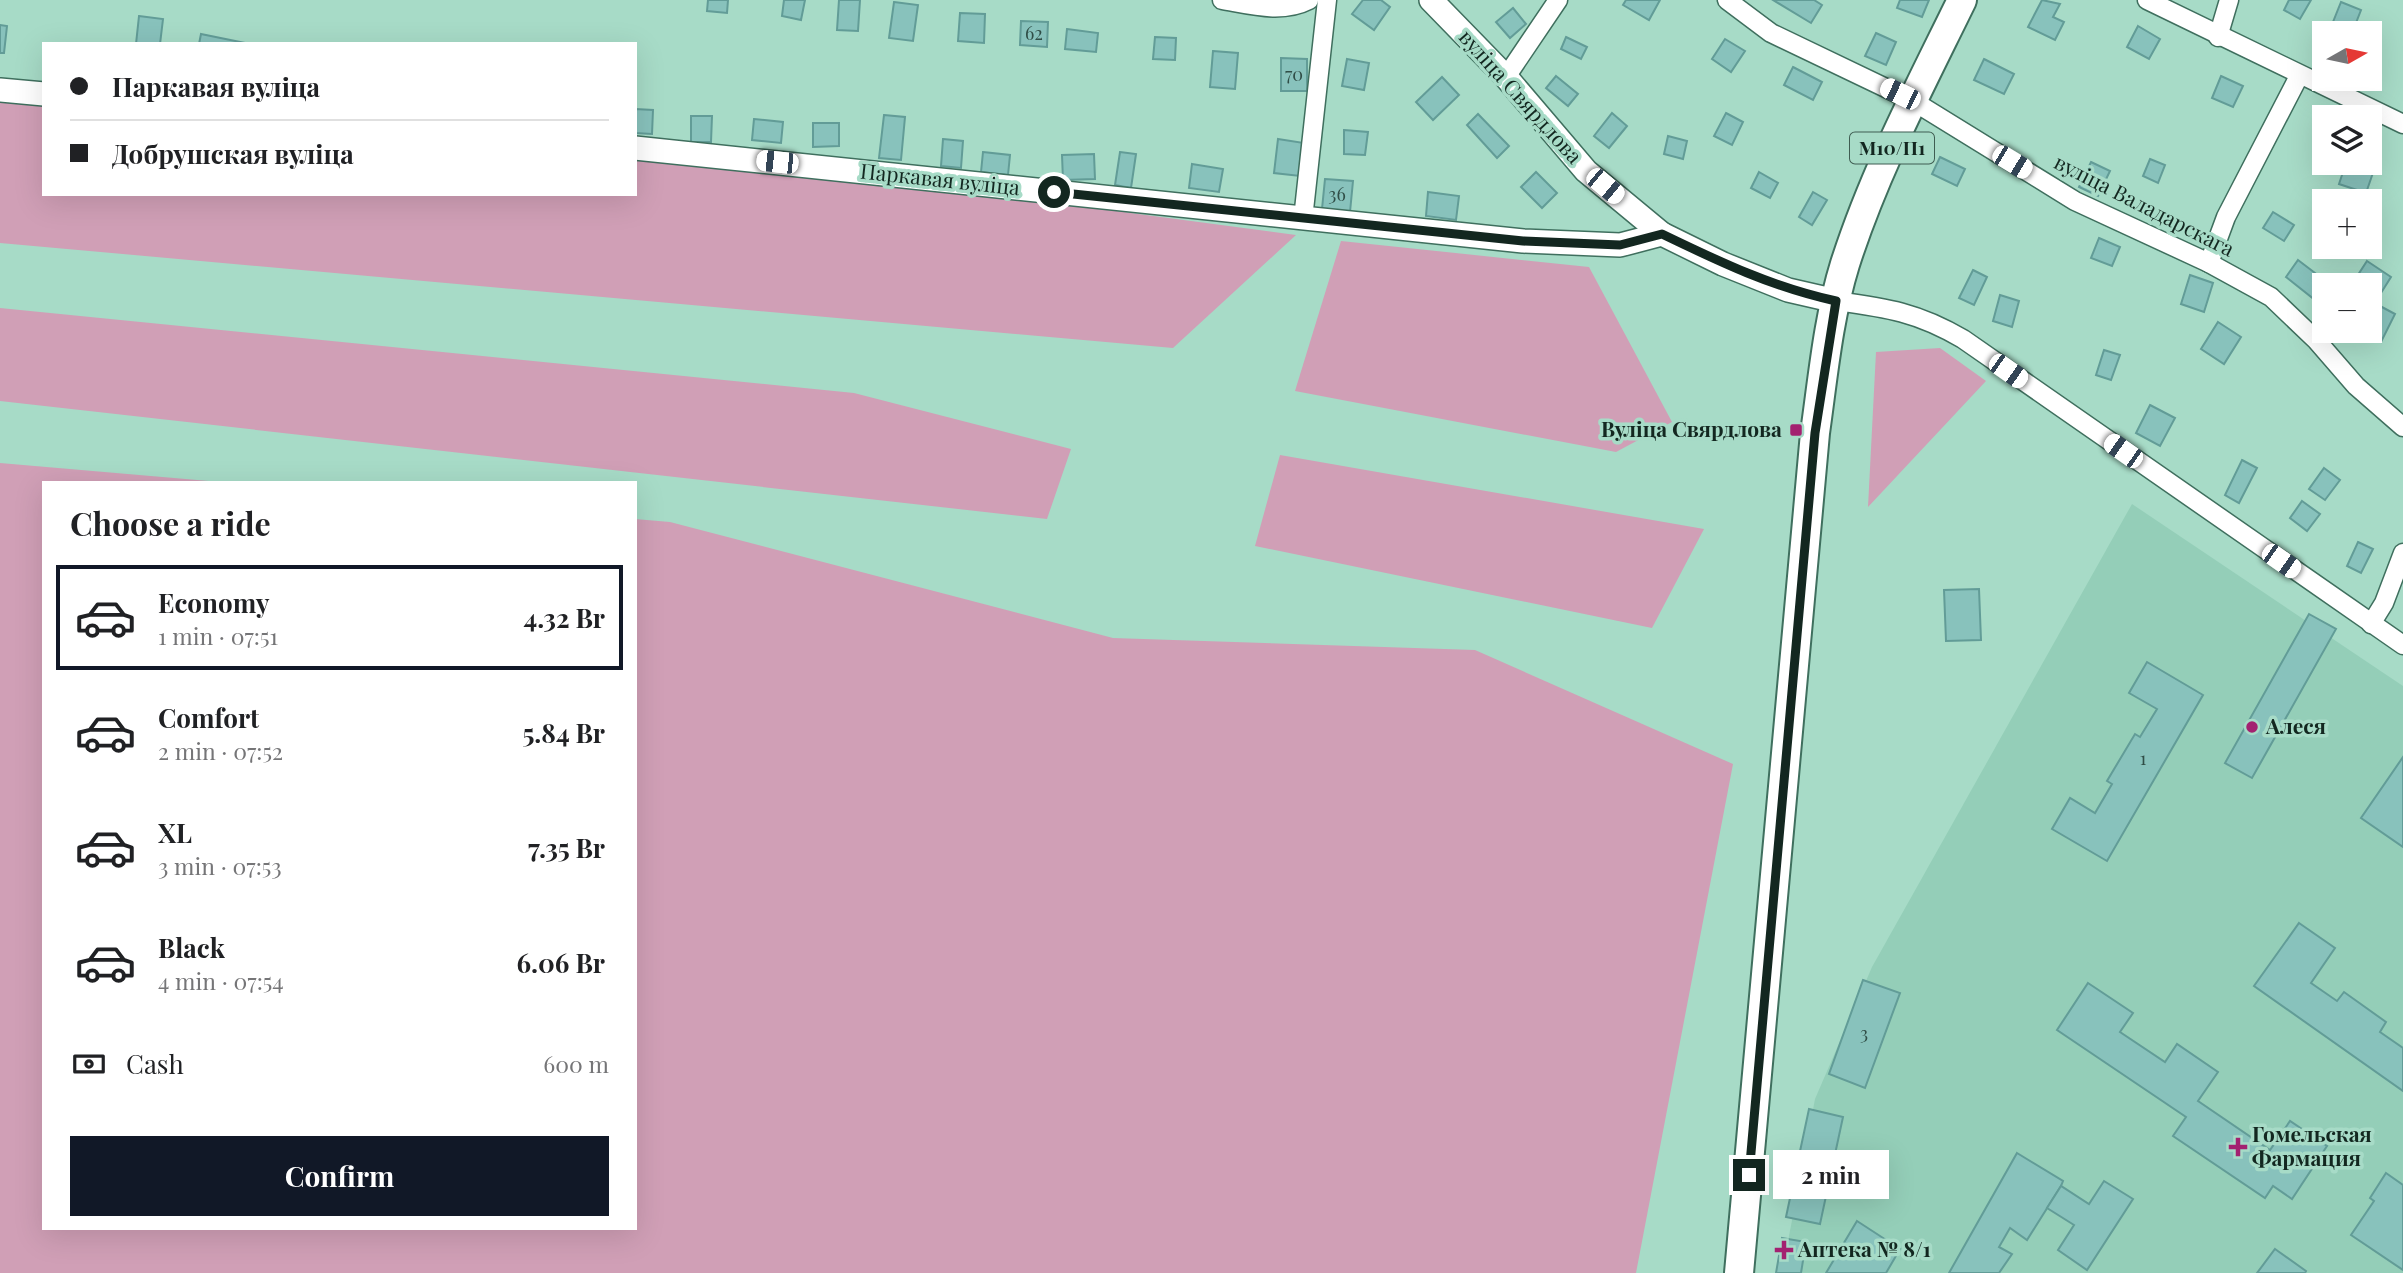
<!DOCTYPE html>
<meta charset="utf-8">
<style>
body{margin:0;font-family:"Playfair Display",serif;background:#f2f2f2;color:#202124;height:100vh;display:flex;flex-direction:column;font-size:26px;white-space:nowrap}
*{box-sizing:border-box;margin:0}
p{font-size:23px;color:#757577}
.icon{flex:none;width:38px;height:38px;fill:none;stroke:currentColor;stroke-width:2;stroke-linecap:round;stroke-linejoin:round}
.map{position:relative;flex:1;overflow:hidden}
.drawer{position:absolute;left:42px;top:481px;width:595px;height:749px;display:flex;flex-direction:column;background:#fff;border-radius:0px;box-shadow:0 7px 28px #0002}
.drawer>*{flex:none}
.hud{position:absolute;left:42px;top:42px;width:595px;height:154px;border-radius:0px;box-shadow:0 7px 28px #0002;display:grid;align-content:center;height:154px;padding:0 28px;background:#fff}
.needle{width:46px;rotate:81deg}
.tools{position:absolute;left:2312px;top:21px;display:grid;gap:14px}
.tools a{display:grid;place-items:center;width:70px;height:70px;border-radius:0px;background:#fff;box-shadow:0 7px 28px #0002;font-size:35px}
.end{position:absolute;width:32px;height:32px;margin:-16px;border:9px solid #132720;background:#fff;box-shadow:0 0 0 4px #fff}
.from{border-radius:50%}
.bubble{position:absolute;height:49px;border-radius:0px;background:#fff;box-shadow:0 7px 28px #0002;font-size:23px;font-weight:700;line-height:49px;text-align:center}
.car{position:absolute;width:21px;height:42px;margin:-21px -10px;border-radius:9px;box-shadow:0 0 5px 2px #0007;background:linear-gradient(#fff 24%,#345 0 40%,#fff 0 76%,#345 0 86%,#fff 0)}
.hud b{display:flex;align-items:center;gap:24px;height:66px;font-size:26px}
.hud b+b{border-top:2px solid #e0e0e0}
.hud i{width:18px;height:18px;background:#202124}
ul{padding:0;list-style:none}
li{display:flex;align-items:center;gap:21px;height:105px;margin:0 14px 10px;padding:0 14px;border:4px solid transparent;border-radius:0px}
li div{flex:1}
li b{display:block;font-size:26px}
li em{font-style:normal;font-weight:700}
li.active{border-color:#111827}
li>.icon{width:63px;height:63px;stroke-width:1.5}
h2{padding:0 28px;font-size:32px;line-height:84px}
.pay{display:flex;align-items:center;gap:18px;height:77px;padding:0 28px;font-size:26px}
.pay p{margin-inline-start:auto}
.action{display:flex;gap:14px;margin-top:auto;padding:14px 28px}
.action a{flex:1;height:80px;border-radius:0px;background:#111827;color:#fff;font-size:28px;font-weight:700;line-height:80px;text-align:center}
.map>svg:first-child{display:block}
</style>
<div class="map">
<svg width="2403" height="1273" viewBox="0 0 2403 1273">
<rect width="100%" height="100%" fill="#a7dbc7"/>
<path fill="#94ceb8" d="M2132,504L2403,686V1273H1782L1815,1099L1872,967Z"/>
<g fill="#d09fb6">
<path d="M0,102L44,106V194H635V159L1011,197L1296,235L1173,348L0,243Z"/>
<path d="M1341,241L1589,267L1672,422L1616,452L1295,391Z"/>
<path d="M0,308L854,393L1071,449L1047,519L0,401Z"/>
<path d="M1940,348L1986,381L1868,507L1876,352Z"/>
<path d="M1280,455L1704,529L1652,628L1255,546Z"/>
<path d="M0,463L232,483H44V1228H635V519L670,522L1113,638L1475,650L1733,764L1636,1273H0Z"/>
</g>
<g fill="#88c2bc" stroke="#629c97" stroke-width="2">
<path d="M708,0H728L727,13L707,11Z"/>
<path d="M784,0H805L801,20L782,16Z"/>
<path d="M839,0H860L858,31L837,30Z"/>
<path d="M1363,0H1381L1390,7L1374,30L1352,14Z"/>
<path d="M1626,0H1660L1649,20L1623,5Z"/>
<path d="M1773,0H1814L1822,5L1811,23Z"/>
<path d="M1900,0H1929L1922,17L1897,8Z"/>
<path d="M2042,0L2060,4L2053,17L2064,22L2055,40L2028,27Z"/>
<path d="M2289,0H2311L2300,19L2284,10Z"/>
<path d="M894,2L918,5L913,41L889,38Z"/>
<path d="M2341,2L2361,10L2352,33L2329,32Z"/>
<path d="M1513,8L1526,24L1510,38L1496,22Z"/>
<path d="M960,13L985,14L984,43L958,41Z"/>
<path d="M139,16L163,19L160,44H136Z"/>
<path d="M1021,21L1048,22L1047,47L1020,45Z"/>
<path d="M0,25L7,26L4,53H0Z"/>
<path d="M2138,26L2160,39L2149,59L2127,47Z"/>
<path d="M1067,29L1098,33L1096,52L1065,49Z"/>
<path d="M1876,33L1896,42L1886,65L1865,56Z"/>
<path d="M201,34L250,44H199Z"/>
<path d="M1155,37L1176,38L1175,60L1153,59Z"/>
<path d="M1566,37L1587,47L1581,59L1561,49Z"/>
<path d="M1725,39L1745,51L1731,72L1712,59Z"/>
<path d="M1213,51L1238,53L1235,89L1210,87Z"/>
<path d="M1281,58L1307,59V91H1281Z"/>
<path d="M1347,59L1369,63L1364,90L1342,86Z"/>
<path d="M1984,59L2014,74L2004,94L1974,80Z"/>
<path d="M1793,67L1822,82L1813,100L1784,85Z"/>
<path d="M1556,76L1578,94L1568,106L1546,88Z"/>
<path d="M2221,76L2243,86L2233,107L2212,98Z"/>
<path d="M1442,77L1459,95L1433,120L1416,102Z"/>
<path d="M635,109L653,110L652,134L635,133Z"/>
<path d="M1612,113L1627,126L1609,148L1594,136Z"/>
<path d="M1726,113L1743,122L1732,145L1714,136Z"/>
<path d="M1478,114L1509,146L1497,158L1467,125Z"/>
<path d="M884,115L905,117L901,160L879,158Z"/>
<path d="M691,116H712L711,142H691Z"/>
<path d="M754,119L783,122L781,143L752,140Z"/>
<path d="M813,123H839V146L813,147Z"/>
<path d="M1344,130L1368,132L1365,155L1344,154Z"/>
<path d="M1668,136L1687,141L1683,159L1664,154Z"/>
<path d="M943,139L963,141L961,168L941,166Z"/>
<path d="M1278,139L1304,143L1300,176L1274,173Z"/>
<path d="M983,152L1010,155L1008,175L981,172Z"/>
<path d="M1120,152L1136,154L1131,188L1115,185Z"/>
<path d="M1094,154L1095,179L1063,180L1062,155Z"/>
<path d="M1940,157L1965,169L1957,186L1932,174Z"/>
<path d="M2150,159L2165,165L2158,183L2143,176Z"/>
<path d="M2091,162L2110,171L2098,196L2079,187Z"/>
<path d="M2370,162L2376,164L2366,193L2339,184L2346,163Z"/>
<path d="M1192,164L1223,169L1219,192L1189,188Z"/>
<path d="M1536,172L1557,193L1542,208L1521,187Z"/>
<path d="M1759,172L1778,183L1770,198L1751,188Z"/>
<path d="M1325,179L1353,181L1350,212L1322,209Z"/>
<path d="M1428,192L1459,196L1456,220L1426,216Z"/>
<path d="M1813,192L1827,200L1812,225L1799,217Z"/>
<path d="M2273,212L2294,225L2284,241L2263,228Z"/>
<path d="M2099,238L2120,247L2112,266L2091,258Z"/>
<path d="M2298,260L2328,283L2315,300L2286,277Z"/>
<path d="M2367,261L2391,277L2381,293L2356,278Z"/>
<path d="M1973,270L1987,277L1974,305L1959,298Z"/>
<path d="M2190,275L2213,283L2204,312L2181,304Z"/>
<path d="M2000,295L2019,301L2012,327L1993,321Z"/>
<path d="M2380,306L2395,314L2381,342L2366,335Z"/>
<path d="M2218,322L2241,337L2224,364L2201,349Z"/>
<path d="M2104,350L2120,355L2111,380L2096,375Z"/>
<path d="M2150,405L2175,418L2160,446L2136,433Z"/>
<path d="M2242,460L2257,468L2239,503L2225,495Z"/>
<path d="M2324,468L2340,480L2325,500L2309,489Z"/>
<path d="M2302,501L2320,514L2307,531L2290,518Z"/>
<path d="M2358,542L2373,549L2361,573L2347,566Z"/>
<path d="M1979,589L1981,640L1946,641L1944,590Z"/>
<path d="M2309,614L2336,629L2252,778L2225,763Z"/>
<path d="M2147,662L2203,695L2107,861L2052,829L2070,798L2095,813L2112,784L2107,781L2135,734L2140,737L2157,709L2129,693Z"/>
<path d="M2403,757V847L2361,818Z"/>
<path d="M2299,923L2335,948L2311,983L2337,1001L2344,992L2386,1022L2380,1032L2403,1048V1091L2254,986Z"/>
<path d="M1863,980L1900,993L1865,1088L1829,1074Z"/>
<path d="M2088,983L2133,1013L2120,1032L2165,1062L2177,1044L2218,1072L2198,1101L2270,1150L2290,1121L2327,1146L2292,1199L2273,1186L2265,1198L2173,1136L2186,1117L2057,1030Z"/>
<path d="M1809,1109L1843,1117L1820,1224L1786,1217Z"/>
<path d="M2017,1153L2063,1181L2061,1186L2027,1240L2010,1228L1999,1247L2012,1254L1999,1273H1949Z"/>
<path d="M2386,1173L2403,1185V1270L2351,1235L2374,1201L2370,1198Z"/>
<path d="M2104,1181L2133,1199L2087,1270L2058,1250L2074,1225L2047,1208L2061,1186L2089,1204Z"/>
<path d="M1857,1221L1900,1249L1886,1273H1826Z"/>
<path d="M1782,1238L1806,1242L1801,1273H1776Z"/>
<path d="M2275,1249L2306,1271L2305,1273H2257Z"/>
</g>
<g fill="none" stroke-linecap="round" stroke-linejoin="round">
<defs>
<g id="minor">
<path d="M1222,0C1251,5 1282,14 1309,0"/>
<path d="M1727,0L1771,33L1913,101L2075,201L2209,263L2271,297L2317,341L2356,386L2403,427"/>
<path d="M2147,0L2403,124"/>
<path d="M2218,37L2229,0"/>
<path d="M1506,77L1558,0"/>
<path d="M1303,219L1327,0"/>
<path d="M2209,263L2226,217L2299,76"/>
<path d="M1836,301C1887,308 1917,312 1963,339L2403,645"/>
<path d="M2371,624L2384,603L2403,553"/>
</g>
<g id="tertiary">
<path d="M1431,0L1506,77L1586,171L1662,234L1723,264L1788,290L1836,301"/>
<path d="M0,90L44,94"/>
<path d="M635,148L1523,241L1620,245L1662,234"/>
</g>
<path id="primary" d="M1739,1273L1815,433C1823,377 1828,319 1845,264C1874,173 1920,86 1962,0"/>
</defs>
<use href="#minor" stroke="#3f6f5e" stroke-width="21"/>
<use href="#tertiary" stroke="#3f6f5e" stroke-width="26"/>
<use href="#primary" stroke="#3f6f5e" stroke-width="32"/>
<use href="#minor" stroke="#fff" stroke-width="18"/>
<use href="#tertiary" stroke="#fff" stroke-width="23"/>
<use href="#primary" stroke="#fff" stroke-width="28"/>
</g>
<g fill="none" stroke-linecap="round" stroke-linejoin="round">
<path stroke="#132720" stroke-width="9" d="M1054,192L1523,241L1620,245L1662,234C1720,262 1772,287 1836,301L1815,433L1749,1175"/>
</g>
<g fill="#a32170" stroke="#a7dbc7" stroke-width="2.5">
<rect x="1789" y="423" width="14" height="14" rx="3.5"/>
<circle cx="2252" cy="727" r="7"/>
<path d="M2234.5 1136.5h7v7h7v7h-7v7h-7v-7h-7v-7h7z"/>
<path d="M1780.5 1239.5h7v7h7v7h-7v7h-7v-7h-7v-7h7z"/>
</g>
<g text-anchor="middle" stroke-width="7" stroke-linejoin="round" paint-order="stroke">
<g font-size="18" fill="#304e47">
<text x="1034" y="40">62</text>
<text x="1294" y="81">70</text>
<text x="1337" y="201">36</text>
<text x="2143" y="765">1</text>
<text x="1864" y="1040">3</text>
</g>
<rect fill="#a7dbc7" stroke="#3f5d52" stroke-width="2" x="1850" y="132.5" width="84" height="31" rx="5"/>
<g font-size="19" font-weight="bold" fill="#132720">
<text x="1892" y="155">М10/П1</text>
</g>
<g font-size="21" fill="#132720" stroke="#a7dbc7">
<text transform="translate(1520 97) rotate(48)" y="7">вуліца Свярдлова</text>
<text transform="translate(940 180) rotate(6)" y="7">Паркавая вуліца</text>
<text transform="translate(2144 206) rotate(27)" y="7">вуліца Валадарскага</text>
</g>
<g font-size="21" font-weight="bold" fill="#132720" stroke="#a7dbc7" text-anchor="start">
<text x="1782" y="437" text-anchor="end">Вуліца Свярдлова</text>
<text x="2266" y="734">Алеся</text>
<text x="2252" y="1142">Гомельская<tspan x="2252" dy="24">Фармация</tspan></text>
<text x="1798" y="1257">Аптека № 8/1</text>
</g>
</g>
</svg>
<div class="tools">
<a><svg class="needle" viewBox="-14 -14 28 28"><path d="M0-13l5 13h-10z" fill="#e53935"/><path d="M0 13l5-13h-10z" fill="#757577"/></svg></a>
<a><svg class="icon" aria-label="layers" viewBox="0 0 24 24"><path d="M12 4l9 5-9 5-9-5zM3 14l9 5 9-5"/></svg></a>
<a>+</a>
<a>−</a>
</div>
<i class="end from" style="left:1054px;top:192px"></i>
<i class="end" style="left:1749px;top:1175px"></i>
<div class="bubble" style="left:1773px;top:1150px;width:116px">2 min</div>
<i class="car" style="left:1900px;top:94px;rotate:296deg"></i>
<i class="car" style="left:777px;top:162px;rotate:276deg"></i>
<i class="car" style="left:2012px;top:162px;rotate:121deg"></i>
<i class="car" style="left:1605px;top:186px;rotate:130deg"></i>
<i class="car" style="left:2008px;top:371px;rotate:125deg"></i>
<i class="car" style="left:2123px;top:451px;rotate:305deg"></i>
<i class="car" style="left:2281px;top:561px;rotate:125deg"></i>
<div class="hud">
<b><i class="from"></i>Паркавая вуліца</b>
<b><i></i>Добрушская вуліца</b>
</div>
<section class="drawer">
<h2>Choose a ride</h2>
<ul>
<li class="active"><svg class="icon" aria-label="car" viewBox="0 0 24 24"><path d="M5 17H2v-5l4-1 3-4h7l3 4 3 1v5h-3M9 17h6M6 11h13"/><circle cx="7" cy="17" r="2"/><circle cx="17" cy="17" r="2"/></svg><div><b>Economy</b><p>1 min · 07:51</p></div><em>4.32 Br</em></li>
<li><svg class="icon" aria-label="car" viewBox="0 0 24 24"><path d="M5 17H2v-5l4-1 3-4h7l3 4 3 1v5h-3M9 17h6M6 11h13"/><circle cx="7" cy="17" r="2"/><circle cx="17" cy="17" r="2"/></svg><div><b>Comfort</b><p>2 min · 07:52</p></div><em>5.84 Br</em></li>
<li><svg class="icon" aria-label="car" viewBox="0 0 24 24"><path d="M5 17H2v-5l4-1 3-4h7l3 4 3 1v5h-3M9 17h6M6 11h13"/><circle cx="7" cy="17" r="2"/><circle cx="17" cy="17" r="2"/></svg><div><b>XL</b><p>3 min · 07:53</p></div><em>7.35 Br</em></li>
<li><svg class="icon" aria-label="car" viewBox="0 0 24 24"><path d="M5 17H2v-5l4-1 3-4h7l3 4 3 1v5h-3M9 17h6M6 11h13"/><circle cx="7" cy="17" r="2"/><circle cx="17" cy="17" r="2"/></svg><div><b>Black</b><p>4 min · 07:54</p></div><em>6.06 Br</em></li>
</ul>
<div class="pay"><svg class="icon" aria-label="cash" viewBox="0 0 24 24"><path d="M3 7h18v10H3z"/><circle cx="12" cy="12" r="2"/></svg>Cash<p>600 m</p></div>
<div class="action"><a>Confirm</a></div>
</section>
</div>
